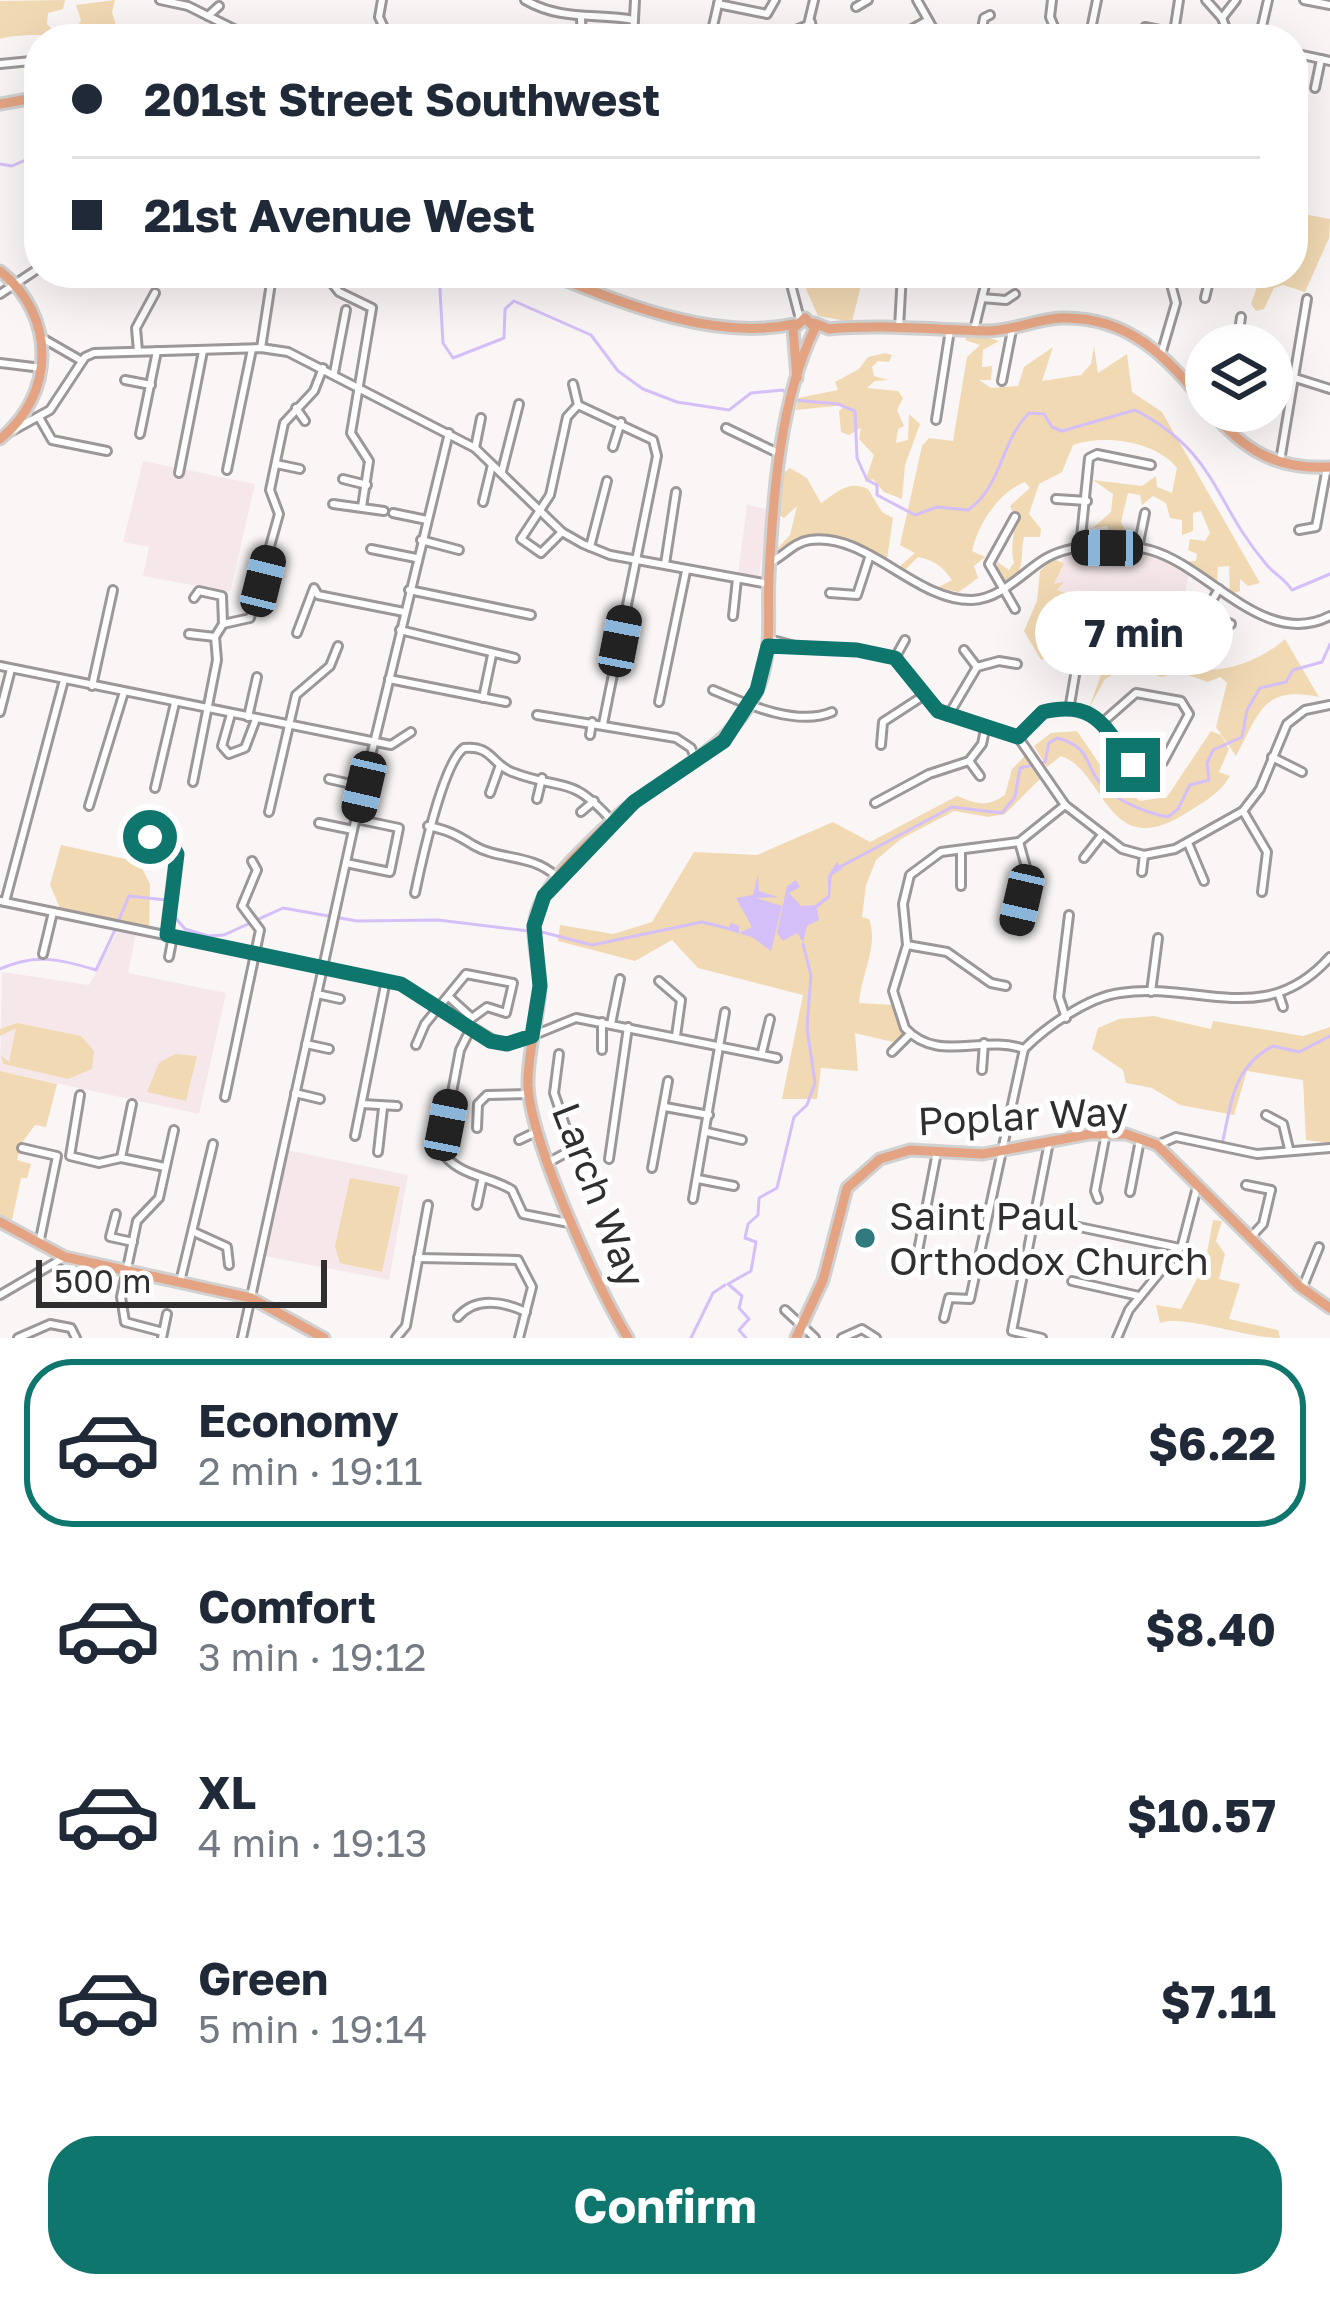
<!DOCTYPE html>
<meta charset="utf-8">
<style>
body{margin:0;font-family:"Golos Text",sans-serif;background:#f2f2f3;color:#1f2937;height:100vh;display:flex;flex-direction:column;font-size:45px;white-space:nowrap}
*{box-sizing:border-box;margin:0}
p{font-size:39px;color:#747a83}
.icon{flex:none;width:66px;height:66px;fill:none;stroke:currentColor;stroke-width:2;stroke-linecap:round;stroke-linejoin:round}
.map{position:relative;height:1338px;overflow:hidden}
.sheet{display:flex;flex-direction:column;background:#fff;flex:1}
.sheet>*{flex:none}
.top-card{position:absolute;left:24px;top:24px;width:1284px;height:264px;border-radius:48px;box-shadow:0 12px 48px #0002;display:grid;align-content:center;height:264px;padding:0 48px;background:#fff}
.buttons{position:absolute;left:1185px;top:324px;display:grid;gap:24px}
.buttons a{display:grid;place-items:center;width:108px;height:108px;border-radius:50%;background:#fff;box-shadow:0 12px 48px #0002;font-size:60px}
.scale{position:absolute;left:36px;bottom:30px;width:291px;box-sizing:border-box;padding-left:12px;border:6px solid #302e2e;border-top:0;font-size:33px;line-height:42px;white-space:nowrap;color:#302e2e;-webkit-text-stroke:9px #fff;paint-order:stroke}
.end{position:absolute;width:54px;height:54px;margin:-27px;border:15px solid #0f766e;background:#fff;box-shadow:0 0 0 6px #fff}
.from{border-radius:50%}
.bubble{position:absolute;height:84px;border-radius:42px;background:#fff;box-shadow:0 12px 48px #0002;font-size:39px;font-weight:700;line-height:84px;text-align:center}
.car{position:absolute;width:36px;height:72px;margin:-36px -18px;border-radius:15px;box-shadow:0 0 9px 3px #0007;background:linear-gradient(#222 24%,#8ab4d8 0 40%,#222 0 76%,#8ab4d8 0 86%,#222 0)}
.top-card b{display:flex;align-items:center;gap:42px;height:114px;font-size:45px}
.top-card b+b{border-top:3px solid #e0e1e3}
.top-card i{width:30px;height:30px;background:#1f2937}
ul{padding:21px 0 0;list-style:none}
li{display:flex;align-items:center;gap:36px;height:168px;margin:0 24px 18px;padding:0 24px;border:6px solid transparent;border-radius:48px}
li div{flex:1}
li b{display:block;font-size:45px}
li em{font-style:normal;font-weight:700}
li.selected{border-color:#0f766e}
li>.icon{width:108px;height:108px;stroke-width:1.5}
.action{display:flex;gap:24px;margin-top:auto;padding:24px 48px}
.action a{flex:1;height:138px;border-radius:48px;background:#0f766e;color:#fff;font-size:48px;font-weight:700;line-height:138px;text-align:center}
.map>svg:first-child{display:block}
</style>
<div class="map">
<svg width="1330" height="1338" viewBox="0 0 1330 1338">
<rect width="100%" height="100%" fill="#faf6f6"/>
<g fill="#f6e8ea">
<path d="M143,461L255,484L230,592L143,576L149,547L123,542Z"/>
<path d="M747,505L768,509L759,578L738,574Z"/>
<path d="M1148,552L1189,574L1170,664L1107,650L1108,641L1060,632L1051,590L1065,555Z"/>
<path d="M118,931L136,933L128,973L226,993L199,1114L0,1071L2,972L89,985Z"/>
<path d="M287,1150L408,1175L389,1280L264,1256Z"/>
</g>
<g fill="#f1d9b3">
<path d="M65,0L63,9L48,13L47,24L54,32L76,28L81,20L76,5L115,0L112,12L120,39C85,39 29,30 0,39V1Z"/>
<path d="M1293,212L1330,219L1329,238L1305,292L1283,285L1274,288L1264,309L1256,311L1251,304L1262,273H1293Z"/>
<path d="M799,273H864L852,322L818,316Z"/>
<path d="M970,332L999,341L983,350L982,367L992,366L991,380H979L991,388L1018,386L1024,367L1053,347L1042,381L1081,375L1091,364L1094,346L1098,373L1127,354L1132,392L1162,412L1260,583L1248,586L1240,579V591L1230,594L1229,566L1218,567L1217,582L1184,562L1196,561L1197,554L1188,550L1190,539L1205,541L1210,533L1201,511L1193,513V531L1182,535V520L1170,518L1166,503L1153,496L1142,505L1140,495L1128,493L1121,522L1126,532L1098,544L1109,532L1107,526L1093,528L1111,512L1113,494L1093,480L1142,486L1156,476L1157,487L1172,493L1177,468C1156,441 1104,434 1073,445L1062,472L1039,484L1029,514L1041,529L1040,537H1024C1019,557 1028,574 1003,583L996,561L1009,570L1014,563C1008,543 1020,527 1010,506L1030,488L1025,482C999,492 978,524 972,551L985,557L974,566L978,578L959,592L937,588L952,580C943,567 934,560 918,557L906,569L899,567L915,553L900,545L922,446L929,438L953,441L967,357L980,345L965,340Z"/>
<path d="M885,353L892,355L889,362L878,361L872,367L874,376L888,380L875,381L867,388L898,391L903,398L897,410L904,426L898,429L896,443L908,440L909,414L920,424L905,465L902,499L884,492L873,479L865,482L874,455L859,439L861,428L849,435L841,432L839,411L846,405L796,410L798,398L838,390L835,382L859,369L868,357Z"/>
<path d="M790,468L807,478L821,503C834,495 848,479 868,489L882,512L893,518L887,559L825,537L776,550L790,535L797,506L784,518L779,515V476Z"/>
<path d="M1053,559L1064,563L1054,584L1064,582L1057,590L1073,596L1070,601L1078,608L1089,596L1094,600L1086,610L1074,612L1079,621L1069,634L1109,640L1107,650L1179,665L1198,645L1196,668C1224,675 1263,659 1285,639L1319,697C1263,685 1260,712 1236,756L1216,727L1227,683L1220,677L1208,682L1179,672L1161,677L1132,664L1105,679L1089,708L1101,675L1093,668L1104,655L1068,647L1041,660L1024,631L1037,601L1040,571Z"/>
<path d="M1077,731L1107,775L1140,801L1167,797L1211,731L1221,735L1229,749L1219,772L1230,776C1220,793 1204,802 1188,812C1107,865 1106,771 1061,756L1047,767L1034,746L1051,733Z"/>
<path d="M1027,754L1041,778L1005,814L988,817L954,811L901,839L876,860L866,885L862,917L869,919C879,945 861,975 859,1003L894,1005L910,1034L901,1044L855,1033L858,1071L821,1068L817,1099H782L803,995L698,968L672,940L635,961L558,941L560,925L613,934L652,922L694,852L757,855L833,822L870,842L957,796C978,804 986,808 1005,795L1012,769Z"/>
<path d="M61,845L139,862L150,884L149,928L60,908L50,885Z"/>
<path d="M1154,1016L1211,1029L1213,1021L1303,1036L1330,1027V1143L1306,1140L1303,1080L1247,1071L1234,1115L1180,1105L1152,1088L1126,1083L1123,1070L1092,1049L1098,1028L1119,1019Z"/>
<path d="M17,1023L81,1036L94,1051L92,1069L68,1079L4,1064L0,1055L9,1062L16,1028L0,1036V1029Z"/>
<path d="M175,1054L197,1056L186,1101L147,1092L159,1063Z"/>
<path d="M0,1071L57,1084L46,1127L35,1125L21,1144L17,1160L31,1164L27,1178H21L12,1220L0,1215Z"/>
<path d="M350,1178L400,1187L382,1272L340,1263L335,1246Z"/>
<path d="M1213,1220L1222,1221L1216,1241L1225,1254L1219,1279L1240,1284L1229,1319L1278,1330L1280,1338C1247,1338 1181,1314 1160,1323L1156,1305L1181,1309L1205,1264Z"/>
</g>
<g fill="#d5bff8">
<path d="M837,862L842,869L832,875L830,898L817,908L819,920L807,926L803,942L797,933L783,941L777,933L787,886L796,880L800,887L789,893L801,906L815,905L828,895V876Z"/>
<path d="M758,874L759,891L778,897L756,898L782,906L771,951L752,937L727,930L731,923L739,926V933L752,927L736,898L753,895Z"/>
</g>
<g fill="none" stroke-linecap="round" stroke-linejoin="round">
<g stroke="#d5bff8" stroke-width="3">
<path d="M0,164L12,166L39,154"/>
<path d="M439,273L443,343L453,358L504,338L505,309L514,301L591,335L618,371L643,389L677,402L729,410L751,393L783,390L787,395"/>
<path d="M794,400L838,404L855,411L857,458L867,480L877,485V495L915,515L937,507L968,510C1003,485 1000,442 1029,413L1044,414L1052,427L1062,431L1135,410C1218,453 1213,502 1266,564C1274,574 1284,578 1292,590L1330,574"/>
<path d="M838,868L952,807L1002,813L1015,797L1020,768L1045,762L1049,743L1057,738C1095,748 1083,768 1104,787C1119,802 1147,813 1168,817L1178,809L1190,785L1209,780L1207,763L1213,750L1242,737L1247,710L1260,688L1286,682L1293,670L1322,662L1330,644"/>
<path d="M174,916L185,929L208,936L224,935L283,908L357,921L438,920L529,931"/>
<path d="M118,922L129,896L166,900"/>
<path d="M538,931L592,945L702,922L727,928"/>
<path d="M0,969C35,953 60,959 96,970L115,930"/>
<path d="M1223,1140C1232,1099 1234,1067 1273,1046L1299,1052L1330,1036"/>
<path d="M691,1338L713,1293L725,1285"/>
<path d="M746,1338L739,1330L749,1319L739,1308L742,1296L728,1284L751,1271L756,1242L745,1238L748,1224L758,1215L759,1198L777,1188L794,1117L807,1105L815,1083L807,1028L811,975L803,944"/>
</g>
<defs>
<g id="minor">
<path d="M160,0L188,6L254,39"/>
<path d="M382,0L379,17L389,39"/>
<path d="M525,0C561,21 595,13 634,20"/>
<path d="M917,0L939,39"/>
<path d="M1052,0L1050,17L1059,39"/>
<path d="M1206,0L1222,18L1230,39"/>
<path d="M1304,0L1330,5"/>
<path d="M718,4L767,14L775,0"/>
<path d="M856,7L868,0"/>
<path d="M208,16L219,6"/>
<path d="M1222,18L1236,0"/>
<path d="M581,19L582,39"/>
<path d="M811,22L814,39"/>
<path d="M1145,27L1174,33"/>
<path d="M903,34L928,20"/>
<path d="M690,37L699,39"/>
<path d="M633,39L635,0"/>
<path d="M710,39L719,0"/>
<path d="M773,39L808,25L814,0"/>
<path d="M980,39L984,18L990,15"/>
<path d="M1089,39L1097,0"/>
<path d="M1173,39L1179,0"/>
<path d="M1259,39L1268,0"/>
<path d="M1293,53L1330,61"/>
<path d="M0,64L31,61"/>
<path d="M1315,88L1321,59"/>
<path d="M1293,192L1297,197"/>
<path d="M244,273L271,283L261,348"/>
<path d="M324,273L339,292L372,308L351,433L369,461L362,507"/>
<path d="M788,273L800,319"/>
<path d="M1170,277L1181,273"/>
<path d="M0,294L39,268"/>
<path d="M982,298L1006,300L1015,294"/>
<path d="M1205,298L1211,273"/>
<path d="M899,328L902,273"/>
<path d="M974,330L988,273"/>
<path d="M42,338L82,361"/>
<path d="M1237,345L1241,317"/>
<path d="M138,351L136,328L155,293"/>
<path d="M1162,351L1176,303L1168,273"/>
<path d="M0,363L42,368"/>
<path d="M334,373L346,310"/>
<path d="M1292,377L1330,389"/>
<path d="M125,380L151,385"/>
<path d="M1002,381L1012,330"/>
<path d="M578,405L653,440L657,456L603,724"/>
<path d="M296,408L305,421"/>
<path d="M40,419L52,440L107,451"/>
<path d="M936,420L950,330"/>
<path d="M726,428L778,453"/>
<path d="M10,432L50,410L85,357L94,353L261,348L288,352L475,448L562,532L583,544L610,555L769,584"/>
<path d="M140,434L157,351"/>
<path d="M613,447L621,422"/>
<path d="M475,448L481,418"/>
<path d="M1280,461L1307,299"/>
<path d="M276,464L300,469"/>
<path d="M227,470L252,349"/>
<path d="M502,471L519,404"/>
<path d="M179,473L203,351"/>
<path d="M343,479L367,485"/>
<path d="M1056,499L1087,501"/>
<path d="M483,502L492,465"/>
<path d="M333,504L384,511"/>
<path d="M393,513L427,520"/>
<path d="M1015,517L989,564L1015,609"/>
<path d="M1299,530L1316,527L1327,467"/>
<path d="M562,532L541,553L521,539L550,495L567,417L578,405L573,384"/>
<path d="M421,540L459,550"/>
<path d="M590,547L607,481"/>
<path d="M1080,547L1089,458L1097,454L1151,465"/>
<path d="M1138,548L1145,513"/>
<path d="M371,549L416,558"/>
<path d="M771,562C784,556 794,542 810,540C867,532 915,601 972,600C1000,599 1020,575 1043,560C1069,543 1119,542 1150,550C1209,566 1264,650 1330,616"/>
<path d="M665,564L676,492"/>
<path d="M409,590L531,615"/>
<path d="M830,593L857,595L869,558"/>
<path d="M194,598L199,591L222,596L223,624"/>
<path d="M1205,612L1231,624"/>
<path d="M733,616L737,579"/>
<path d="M400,630L515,658"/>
<path d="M297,633L314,588L318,595L404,612"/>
<path d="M189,634L215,637"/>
<path d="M769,639L802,648"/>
<path d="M1205,641V612L1219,589"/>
<path d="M770,646L857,650L895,658L933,707L1018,737L1065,805L1122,849L1144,855L1175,849L1243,811L1260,789L1287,724L1305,710L1330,705"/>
<path d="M964,650L977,667"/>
<path d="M895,658L905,640"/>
<path d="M0,666L391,745L411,732"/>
<path d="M389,679L506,702"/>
<path d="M92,686L113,590"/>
<path d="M713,690C746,704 797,727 832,712"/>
<path d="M483,698L492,655"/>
<path d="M659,702L686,571"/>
<path d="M1069,710L1075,675"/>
<path d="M0,712L11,669"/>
<path d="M231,714L222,746L229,754L245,748L256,719"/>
<path d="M537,715L676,738L691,748L696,760"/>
<path d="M948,716L977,667L999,661L1017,664"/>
<path d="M248,717L257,677"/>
<path d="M590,735L592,722"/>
<path d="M1018,737L1044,712C1115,696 1102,755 1146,770L1163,762L1189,714L1181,701L1136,693L1103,722"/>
<path d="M881,745L883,722L923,696"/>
<path d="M1272,757L1302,772"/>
<path d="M969,761L980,776"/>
<path d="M329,779L364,787"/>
<path d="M193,782L217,660L215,637L223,624L250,618L279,514L270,490L284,423L314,391L323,368"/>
<path d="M155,788L175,703"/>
<path d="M490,793L500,765"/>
<path d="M537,799L542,778"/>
<path d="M875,803L929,774L969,761L982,744L986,725"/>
<path d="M89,806L124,692"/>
<path d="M1243,811L1267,852L1262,892"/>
<path d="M269,812L296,695L330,666L338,646"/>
<path d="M581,812L594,801"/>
<path d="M319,823L353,830"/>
<path d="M428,826C448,830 457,835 473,845C500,861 530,853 556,876"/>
<path d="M144,839L170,842L177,854L167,935"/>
<path d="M1188,843L1204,881"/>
<path d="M1084,858L1102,835"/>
<path d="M346,863L390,872L399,828L356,819"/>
<path d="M1142,872L1144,855"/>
<path d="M961,886V850"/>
<path d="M415,893C421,864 443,762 464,748C492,745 491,764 512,772C564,792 569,773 612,821"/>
<path d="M0,901L401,984L498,1043L517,1042L576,1018L777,1058"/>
<path d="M5,902L64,680"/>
<path d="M1016,927L1028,874L1019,842"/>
<path d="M907,945L947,952L991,983L1006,986"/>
<path d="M43,954L53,912"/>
<path d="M169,957L173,936"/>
<path d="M659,981L681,1000L676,1036"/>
<path d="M1151,992L1158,938"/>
<path d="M317,994L340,999"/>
<path d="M1279,995L1283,1007"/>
<path d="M1066,1018L1059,997L1069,915"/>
<path d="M611,1024L620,979"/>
<path d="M471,1028L460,1050L441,1151C459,1177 488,1175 512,1190L523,1214L569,1223"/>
<path d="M306,1044L329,1049"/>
<path d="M416,1045L425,1024L466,974L513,983L506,1013L487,1007L472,1018L450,998"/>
<path d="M1024,1049C983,1034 938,1064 905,1028L893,991L907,945L903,904L910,875L941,852L1019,842L1065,805"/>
<path d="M1024,1049C1046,1027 1088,997 1120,993C1200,981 1265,1030 1330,957"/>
<path d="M602,1050V1022"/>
<path d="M762,1052L770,1019"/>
<path d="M892,1052L910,1034"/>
<path d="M982,1070L984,1043"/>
<path d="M295,1093L320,1099"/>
<path d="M80,1095L70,1156L99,1163L121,1158L165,1167"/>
<path d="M225,1097L260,930L242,906L257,870L252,861"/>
<path d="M362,1104L397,1106"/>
<path d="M665,1107L709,1115"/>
<path d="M1266,1115L1283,1124L1289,1149"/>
<path d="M477,1128L478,1104L487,1095L529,1094"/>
<path d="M707,1132L742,1140"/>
<path d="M355,1136L386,980"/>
<path d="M519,1140L536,1132"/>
<path d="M1157,1145L1176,1137L1257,1154L1330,1148"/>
<path d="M22,1148L57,1156L39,1244"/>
<path d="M378,1152L383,1108"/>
<path d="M121,1158L132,1104"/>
<path d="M609,1159L628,1027"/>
<path d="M551,1161L573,1149L554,1093L559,1054"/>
<path d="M652,1168L668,1081"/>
<path d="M698,1179L734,1186"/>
<path d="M1246,1185L1271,1190"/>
<path d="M1130,1192L1140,1140"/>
<path d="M693,1199L725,1012"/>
<path d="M1098,1199L1095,1191L1106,1133"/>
<path d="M477,1205L482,1181"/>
<path d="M116,1214L110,1237L133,1242"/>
<path d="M1079,1227L1180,1248"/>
<path d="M194,1232L227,1247L229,1265"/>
<path d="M1250,1238L1263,1224L1271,1190"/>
<path d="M418,1258L518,1260L532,1287L519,1338"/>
<path d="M922,1258L918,1251L937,1152"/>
<path d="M1072,1281L1139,1296"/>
<path d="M180,1282L213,1144"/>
<path d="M1302,1289L1319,1247"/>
<path d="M0,1295L65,1257"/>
<path d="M785,1310L815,1338"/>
<path d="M458,1317C476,1296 504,1302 526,1312"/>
<path d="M944,1318L949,1298L970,1299L1024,1049"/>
<path d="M163,1332L125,1322L121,1297L137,1221L159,1198L174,1130"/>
<path d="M18,1338L50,1324L71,1328L76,1338"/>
<path d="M162,1338L167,1314"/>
<path d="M242,1338L353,830L449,433"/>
<path d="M396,1338L406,1326L428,1205"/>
<path d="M842,1338L862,1329L876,1338"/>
<path d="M1042,1338L1012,1331L1049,1142"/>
<path d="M1117,1338L1129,1310L1182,1245L1197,1187"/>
</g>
<g id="major">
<path d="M0,104L39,97"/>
<path d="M0,271C56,315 56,394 0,439"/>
<path d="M547,273C620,302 714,342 794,324"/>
<path d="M814,323L829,329C881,324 935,330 987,331C1013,331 1036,319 1061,318C1129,316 1167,357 1206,405"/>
<path d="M1211,411C1244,451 1278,470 1330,467"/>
<path d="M0,1222L65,1257L251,1298L324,1338"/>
<path d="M628,1338C597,1288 531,1143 528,1086C527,1052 539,1020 540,987C540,960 527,933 539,906C553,874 591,841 616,817C667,772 733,751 760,684C773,649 767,612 769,576C773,495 780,399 815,328L805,318L793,329L797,378"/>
<path d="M796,1338L823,1280L847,1188L880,1159L910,1150L983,1154L1090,1134H1126L1157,1145L1299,1286L1330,1308"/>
</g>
</defs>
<use href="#minor" stroke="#9c9798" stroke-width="12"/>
<use href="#major" stroke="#d1d1d1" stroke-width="15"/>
<use href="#minor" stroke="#fff" stroke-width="6"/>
<use href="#major" stroke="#e4a483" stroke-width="9"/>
</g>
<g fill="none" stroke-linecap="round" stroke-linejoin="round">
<path stroke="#0f766e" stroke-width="15" d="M150,837L170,842L177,854L167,935L401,984L490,1041L507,1044L532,1036L540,986L534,926L544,896L634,802L724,741L757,690L768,646L857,650L895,658L938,711L1018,737L1043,712C1098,699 1105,730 1133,765"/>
</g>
<circle fill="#317a7d" stroke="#fff" stroke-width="4.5" cx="865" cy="1238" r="12"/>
<g text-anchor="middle" stroke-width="10" stroke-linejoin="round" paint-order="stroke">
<g font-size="39" fill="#302e2e" stroke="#fff">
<text transform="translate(1023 1116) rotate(-3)" y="14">Poplar Way</text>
<text transform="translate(599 1195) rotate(69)" y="14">Larch Way</text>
</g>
<g font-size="39" fill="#302e2e" stroke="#fff" text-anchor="start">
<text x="889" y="1230">Saint Paul<tspan x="889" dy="45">Orthodox Church</tspan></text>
</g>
</g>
</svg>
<div class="buttons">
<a><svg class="icon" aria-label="layers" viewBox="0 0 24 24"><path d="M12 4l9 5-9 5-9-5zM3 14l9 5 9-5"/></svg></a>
</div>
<div class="scale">500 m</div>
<i class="end from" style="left:150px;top:837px"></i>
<i class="end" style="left:1133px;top:765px"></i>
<div class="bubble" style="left:1035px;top:591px;width:198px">7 min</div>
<i class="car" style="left:1107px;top:548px;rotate:271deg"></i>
<i class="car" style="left:263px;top:581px;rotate:14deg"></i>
<i class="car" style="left:620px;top:641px;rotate:11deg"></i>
<i class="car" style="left:364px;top:787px;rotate:193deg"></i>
<i class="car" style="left:1022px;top:900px;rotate:193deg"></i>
<i class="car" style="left:446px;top:1125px;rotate:11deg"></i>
<div class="top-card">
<b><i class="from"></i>201st Street Southwest</b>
<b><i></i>21st Avenue West</b>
</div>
</div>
<section class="sheet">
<ul>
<li class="selected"><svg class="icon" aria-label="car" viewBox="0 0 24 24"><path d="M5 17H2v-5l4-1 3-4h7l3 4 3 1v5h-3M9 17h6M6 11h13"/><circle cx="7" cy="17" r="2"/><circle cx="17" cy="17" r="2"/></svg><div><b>Economy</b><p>2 min · 19:11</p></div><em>$6.22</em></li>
<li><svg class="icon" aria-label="car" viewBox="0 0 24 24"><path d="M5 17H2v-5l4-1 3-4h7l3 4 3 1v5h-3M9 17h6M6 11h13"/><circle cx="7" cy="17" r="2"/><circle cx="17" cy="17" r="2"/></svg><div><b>Comfort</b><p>3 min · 19:12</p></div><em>$8.40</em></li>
<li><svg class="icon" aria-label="car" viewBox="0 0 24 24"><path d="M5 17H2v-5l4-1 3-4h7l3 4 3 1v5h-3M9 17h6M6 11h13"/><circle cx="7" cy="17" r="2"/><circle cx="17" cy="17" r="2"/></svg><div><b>XL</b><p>4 min · 19:13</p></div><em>$10.57</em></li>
<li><svg class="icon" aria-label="car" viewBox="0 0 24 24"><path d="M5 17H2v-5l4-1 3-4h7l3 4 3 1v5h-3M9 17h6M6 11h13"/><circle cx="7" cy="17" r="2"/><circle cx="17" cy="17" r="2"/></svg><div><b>Green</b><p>5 min · 19:14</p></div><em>$7.11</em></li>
</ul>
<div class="action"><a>Confirm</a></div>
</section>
